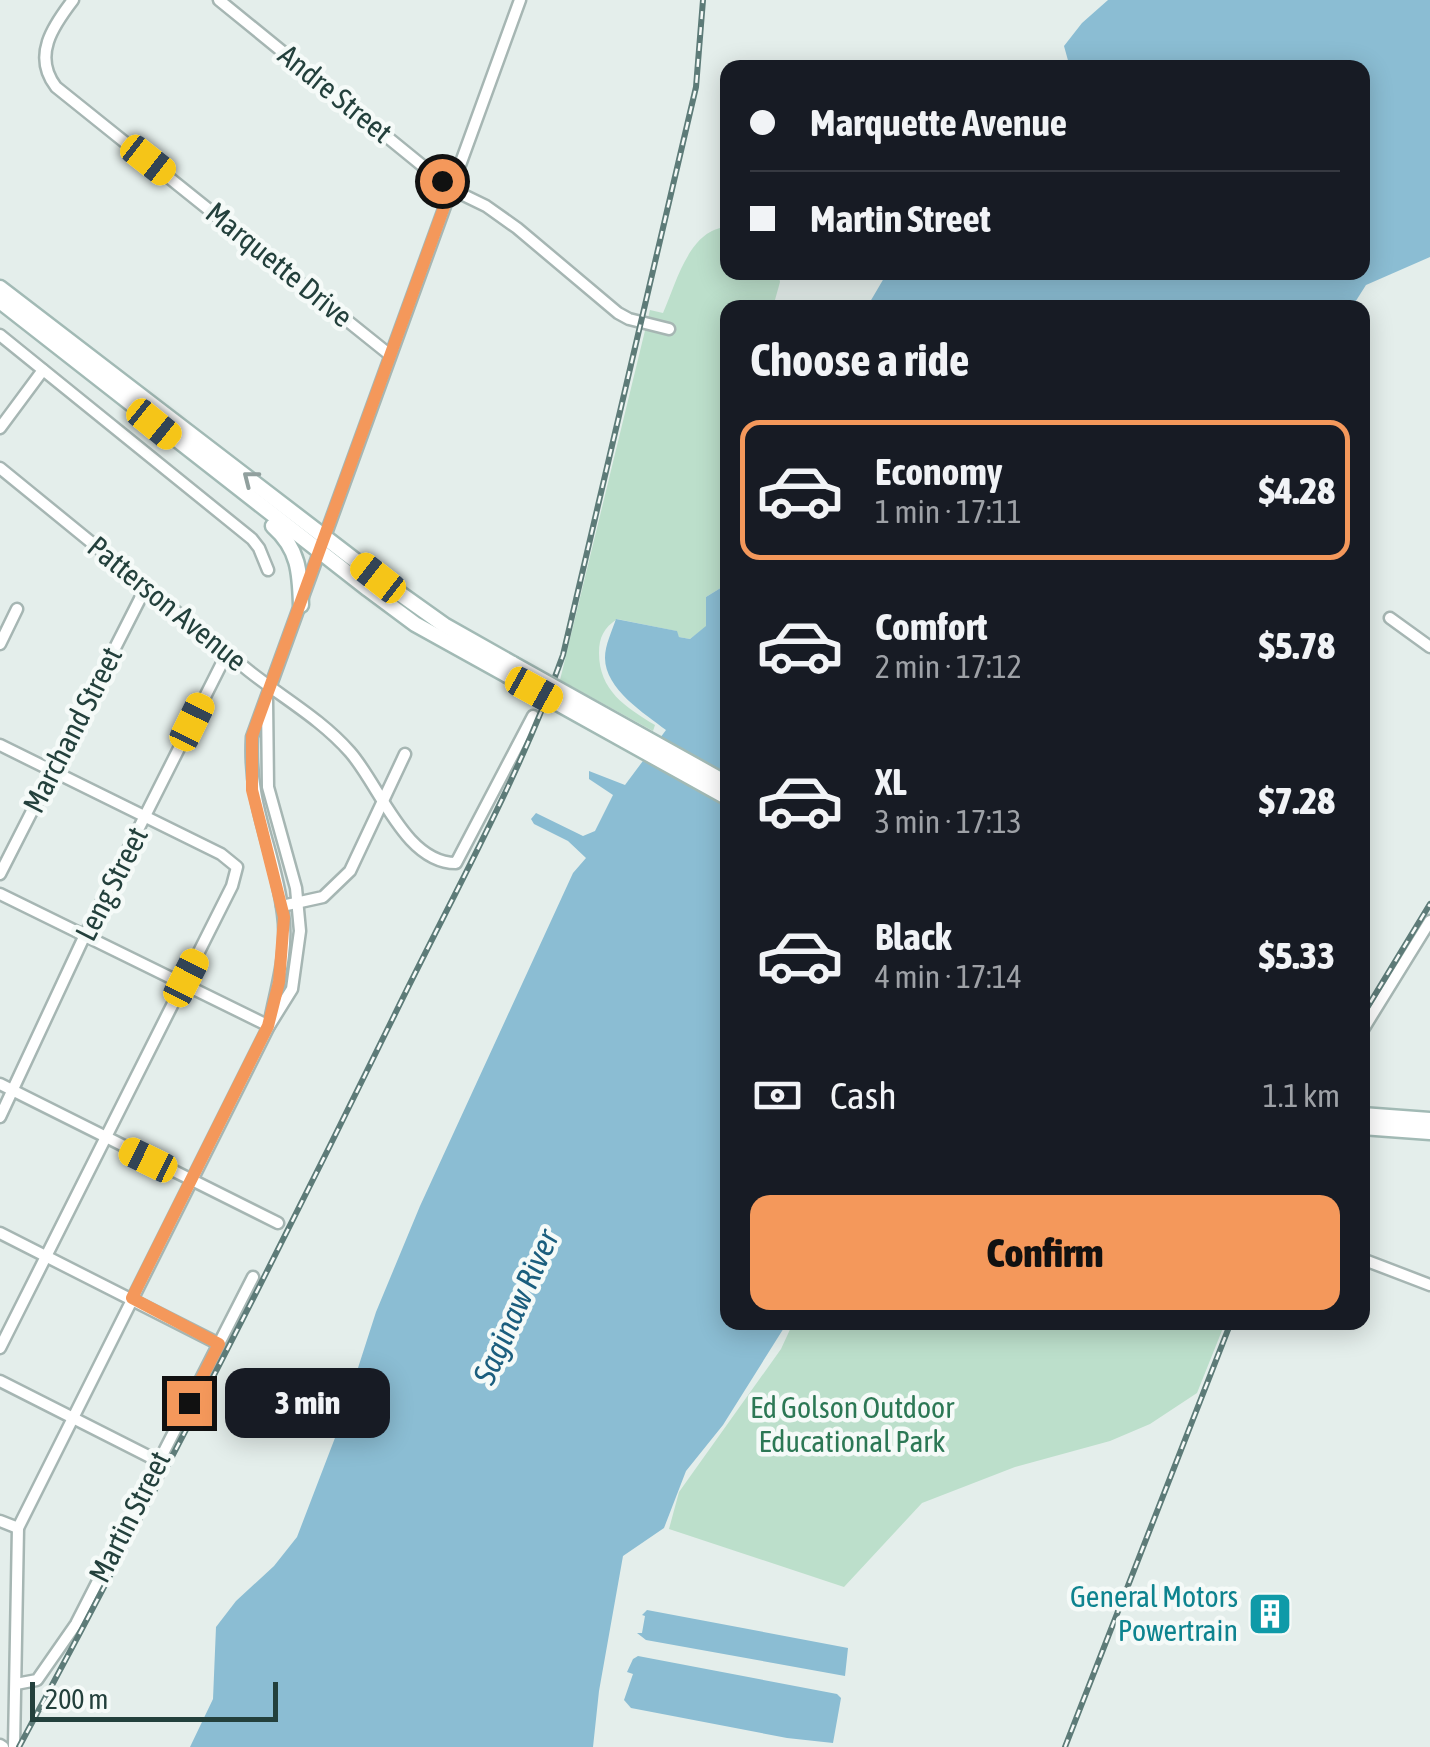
<!DOCTYPE html>
<meta charset="utf-8">
<style>
body{margin:0;font-family:"Asap Condensed",sans-serif;background:#20242c;color:#f1f3f6;height:100vh;display:flex;flex-direction:column;font-size:38px;white-space:nowrap}
*{box-sizing:border-box;margin:0}
p{font-size:32px;color:#9ea1a6}
.icon{flex:none;width:55px;height:55px;fill:none;stroke:currentColor;stroke-width:2;stroke-linecap:round;stroke-linejoin:round}
.map{position:relative;flex:1;overflow:hidden}
.details{position:absolute;left:720px;top:300px;width:650px;height:1030px;display:flex;flex-direction:column;background:#171b24;border-radius:20px;box-shadow:0 5px 25px #0003}
.details>*{flex:none}
.hud{position:absolute;left:720px;top:60px;width:650px;height:220px;border-radius:20px;box-shadow:0 5px 25px #0003;display:grid;align-content:center;height:220px;padding:0 30px;background:#171b24}
.scale{position:absolute;left:30px;bottom:25px;width:248px;box-sizing:border-box;padding-left:10px;border:5px solid #23403c;border-top:0;font-size:28px;line-height:35px;white-space:nowrap;color:#23403c;-webkit-text-stroke:8px #f5faf8;paint-order:stroke}
.end{position:absolute;width:45px;height:45px;margin:-22px;border:12px solid #f4985b;background:#111;box-shadow:0 0 0 5px #111}
.from{border-radius:50%}
.bubble{position:absolute;height:70px;border-radius:20px;background:#171b24;box-shadow:0 5px 25px #0003;font-size:32px;font-weight:800;line-height:70px;text-align:center}
.car{position:absolute;width:30px;height:60px;margin:-30px -15px;border-radius:12px;box-shadow:0 0 8px 2px #0007;background:linear-gradient(#f5c518 24%,#345 0 40%,#f5c518 0 76%,#345 0 86%,#f5c518 0)}
.hud b{display:flex;align-items:center;gap:35px;height:95px;font-size:38px}
.hud b+b{border-top:2px solid #363941}
.hud i{width:25px;height:25px;background:#f1f3f6}
ul{padding:0;list-style:none}
li{display:flex;align-items:center;gap:30px;height:140px;margin:0 20px 15px;padding:0 10px;border:5px solid transparent;border-radius:20px}
li div{flex:1}
li b{display:block;font-size:38px}
li em{font-style:normal;font-weight:800}
li.selected{border-color:#f4985b}
li>.icon{width:90px;height:90px;stroke-width:1.5}
h2{padding:0 30px;font-size:45px;line-height:120px}
.pay{display:flex;align-items:center;gap:25px;height:110px;padding:0 30px;font-size:38px}
.pay p{margin-inline-start:auto}
.action{display:flex;gap:20px;margin-top:auto;padding:20px 30px}
.action a{flex:1;height:115px;border-radius:20px;background:#f4985b;color:#111;font-size:40px;font-weight:800;line-height:115px;text-align:center}
.map>svg:first-child{display:block}
</style>
<div class="map">
<svg width="1430" height="1747" viewBox="0 0 1430 1747">
<rect width="100%" height="100%" fill="#e4eeeb"/>
<g fill="#bcdfcb">
<path d="M727,227L728,272L778,273L780,282L773,307L728,308V485L722,506L727,514V584L706,597V627L690,639L679,637L676,631L617,619C604,628 599,637 599,653C599,690 625,707 655,725L653,731L560,680L650,310L663,313C676,284 689,229 727,227Z"/>
<path d="M793,1323V1322L1225,1323L1197,1393L1150,1424L1110,1441L1015,1467L922,1503L844,1587L669,1529L679,1492L781,1349Z"/>
</g>
<g fill="#8bbdd3">
<path d="M1108,0H1430V257L1366,285L1352,307H867L887,273L1362,272V68L1073,67L1069,64L1064,46L1082,23Z"/>
<path d="M727,584L728,1322L787,1323L723,1425L686,1471L664,1528L623,1556L599,1691L593,1747H190L213,1699L216,1627L236,1601L274,1566L297,1537L338,1430L376,1312L420,1206L573,873L586,858L568,841L534,824L531,819L536,813L583,836L595,831L613,795L589,779V771L625,785L666,730C645,714 605,689 605,658C605,645 612,631 616,619L677,631L679,637L690,639L706,626V597Z"/>
<path d="M647,1610L848,1648L845,1676L646,1640L637,1633H642L645,1616L642,1615Z"/>
<path d="M638,1656L837,1694L841,1698L833,1743L787,1738L631,1708L624,1700L633,1674L627,1672L633,1659Z"/>
</g>
<g fill="none" stroke-linecap="round" stroke-linejoin="round">
<defs>
<g id="minor">
<path d="M73,0C53,26 32,56 56,87L390,355"/>
<path d="M219,0L451,189L486,206L517,228L618,313L629,319L669,329"/>
<path d="M0,335L252,539L259,548L268,570"/>
<path d="M0,428L43,370"/>
<path d="M0,468C83,536 166,603 249,671C283,698 321,719 350,752C380,786 405,863 456,863L533,716"/>
<path d="M1390,618L1430,647"/>
<path d="M0,644L17,609"/>
<path d="M0,745L221,854L237,867L232,886L0,1348"/>
<path d="M0,874L146,587"/>
<path d="M0,894L269,1026"/>
<path d="M282,906L323,897L350,871L405,754"/>
<path d="M271,1016C278,982 288,949 283,914C275,848 248,808 252,737L520,0"/>
<path d="M1362,1031L1430,921"/>
<path d="M0,1084L278,1223"/>
<path d="M0,1117L84,937L227,653"/>
<path d="M0,1233L219,1344"/>
<path d="M1362,1259L1430,1285"/>
<path d="M0,1381L158,1461"/>
<path d="M0,1521L18,1528"/>
<path d="M16,1684L37,1680L76,1624L253,1277"/>
<path d="M0,1745L3,1747"/>
<path d="M14,1747L18,1528L269,1026L292,989L300,931L296,888L268,787L267,700"/>
</g>
<g id="secondary">
<path d="M0,288L378,578L444,625L513,664"/>
<path d="M0,301L368,589L415,624L507,675"/>
<path d="M273,526C299,549 300,573 301,605"/>
<path d="M1362,1115L1430,1120"/>
<path d="M1362,1127L1430,1132"/>
</g>
</defs>
<use href="#minor" stroke="#a6b6b3" stroke-width="15"/>
<use href="#secondary" stroke="#a2bab5" stroke-width="19"/>
<use href="#minor" stroke="#fff" stroke-width="10"/>
<use href="#secondary" stroke="#fff" stroke-width="14"/>
<defs>
<g id="rail">
<path d="M1362,1016L1430,904"/>
<path d="M19,1747C148,1507 273,1263 393,1018C451,898 518,781 563,655L696,87L703,0"/>
<path d="M1065,1747L1231,1322"/>
</g>
</defs>
<use href="#rail" stroke="#5d7b78" stroke-width="6"/>
<use href="#rail" stroke="#f5faf8" stroke-width="2.5" stroke-dasharray="8" stroke-linecap="butt"/>
<defs>
<g id="secondary-bridge">
<path d="M513,664L728,784"/>
<path d="M507,675L728,798"/>
</g>
</defs>
<use href="#secondary-bridge" stroke="#a2bab5" stroke-width="19" stroke-linecap="butt"/>
<use href="#secondary-bridge" stroke="#fff" stroke-width="14"/>
</g>
<defs><path id="oneway-chevron" d="M-2-3.5L2.5 0L-2 3.5" fill="none" stroke-width="1.6" stroke-linecap="round" stroke-linejoin="round" transform="scale(2.5)"/></defs>
<use stroke="#91a09e" href="#oneway-chevron" transform="translate(250 478) rotate(-142)"/>
<g fill="none" stroke-linecap="round" stroke-linejoin="round">
<path stroke="#f4985b" stroke-width="12" d="M189,1403L219,1344L132,1298L268,1026L279,982L284,917L252,790V736L451,188L442,181"/>
</g>
<defs>
<symbol id="building-square" viewBox="-11 -11 22 22"><rect x="-9" y="-9" width="18" height="18" rx="4" fill="#0f9aa8" stroke="#f5faf8"/><path d="M-4-6H4V6H1V3H-1V6H-4ZM-2.5-4.3h1.7v1.8h-1.7ZM.8-4.3h1.7v1.8H.8ZM-2.5-1h1.7V.8h-1.7ZM.8-1h1.7V.8H.8Z" fill="#fff"/></symbol>
</defs>
<g fill-rule="evenodd">
<use href="#building-square" x="1245" y="1589" width="50" height="50"/>
</g>
<g text-anchor="middle" stroke-width="9" stroke-linejoin="round" paint-order="stroke">
<g font-size="30" fill="#23403c" stroke="#f5faf8">
<text transform="translate(335 94) rotate(39)" y="10">Andre Street</text>
<text transform="translate(279 265) rotate(39)" y="10">Marquette Drive</text>
<text transform="translate(167 604) rotate(39)" y="10">Patterson Avenue</text>
<text transform="translate(73 730) rotate(-63)" y="10">Marchand Street</text>
<text transform="translate(112 884) rotate(-63)" y="10">Leng Street</text>
<text transform="translate(130 1517) rotate(-63)" y="10">Martin Street</text>
</g>
<g font-size="30" fill="#2c7855" stroke="#f5faf8">
<text x="852" y="1418">Ed Golson Outdoor<tspan x="852" dy="34">Educational Park</tspan></text>
</g>
<g font-size="30" fill="#0d838f" stroke="#f5faf8" text-anchor="end">
<text x="1238" y="1607">General Motors<tspan x="1238" dy="34">Powertrain</tspan></text>
</g>
<g font-size="32" font-style="italic" fill="#1b5e7e" stroke="#f5faf8">
<text transform="translate(516 1307) rotate(-66)" y="11">Saginaw River</text>
</g>
</g>
</svg>
<div class="scale">200 m</div>
<i class="end from" style="left:442px;top:181px"></i>
<i class="end" style="left:189px;top:1403px"></i>
<div class="bubble" style="left:225px;top:1368px;width:165px">3 min</div>
<i class="car" style="left:148px;top:160px;rotate:128deg"></i>
<i class="car" style="left:154px;top:424px;rotate:129deg"></i>
<i class="car" style="left:378px;top:578px;rotate:308deg"></i>
<i class="car" style="left:534px;top:690px;rotate:119deg"></i>
<i class="car" style="left:192px;top:722px;rotate:26deg"></i>
<i class="car" style="left:186px;top:978px;rotate:27deg"></i>
<i class="car" style="left:148px;top:1160px;rotate:296deg"></i>
<div class="hud">
<b><i class="from"></i>Marquette Avenue</b>
<b><i></i>Martin Street</b>
</div>
<section class="details">
<h2>Choose a ride</h2>
<ul>
<li class="selected"><svg class="icon" aria-label="car" viewBox="0 0 24 24"><path d="M5 17H2v-5l4-1 3-4h7l3 4 3 1v5h-3M9 17h6M6 11h13"/><circle cx="7" cy="17" r="2"/><circle cx="17" cy="17" r="2"/></svg><div><b>Economy</b><p>1 min · 17:11</p></div><em>$4.28</em></li>
<li><svg class="icon" aria-label="car" viewBox="0 0 24 24"><path d="M5 17H2v-5l4-1 3-4h7l3 4 3 1v5h-3M9 17h6M6 11h13"/><circle cx="7" cy="17" r="2"/><circle cx="17" cy="17" r="2"/></svg><div><b>Comfort</b><p>2 min · 17:12</p></div><em>$5.78</em></li>
<li><svg class="icon" aria-label="car" viewBox="0 0 24 24"><path d="M5 17H2v-5l4-1 3-4h7l3 4 3 1v5h-3M9 17h6M6 11h13"/><circle cx="7" cy="17" r="2"/><circle cx="17" cy="17" r="2"/></svg><div><b>XL</b><p>3 min · 17:13</p></div><em>$7.28</em></li>
<li><svg class="icon" aria-label="car" viewBox="0 0 24 24"><path d="M5 17H2v-5l4-1 3-4h7l3 4 3 1v5h-3M9 17h6M6 11h13"/><circle cx="7" cy="17" r="2"/><circle cx="17" cy="17" r="2"/></svg><div><b>Black</b><p>4 min · 17:14</p></div><em>$5.33</em></li>
</ul>
<div class="pay"><svg class="icon" aria-label="cash" viewBox="0 0 24 24"><path d="M3 7h18v10H3z"/><circle cx="12" cy="12" r="2"/></svg>Cash<p>1.1 km</p></div>
<div class="action"><a>Confirm</a></div>
</section>
</div>
